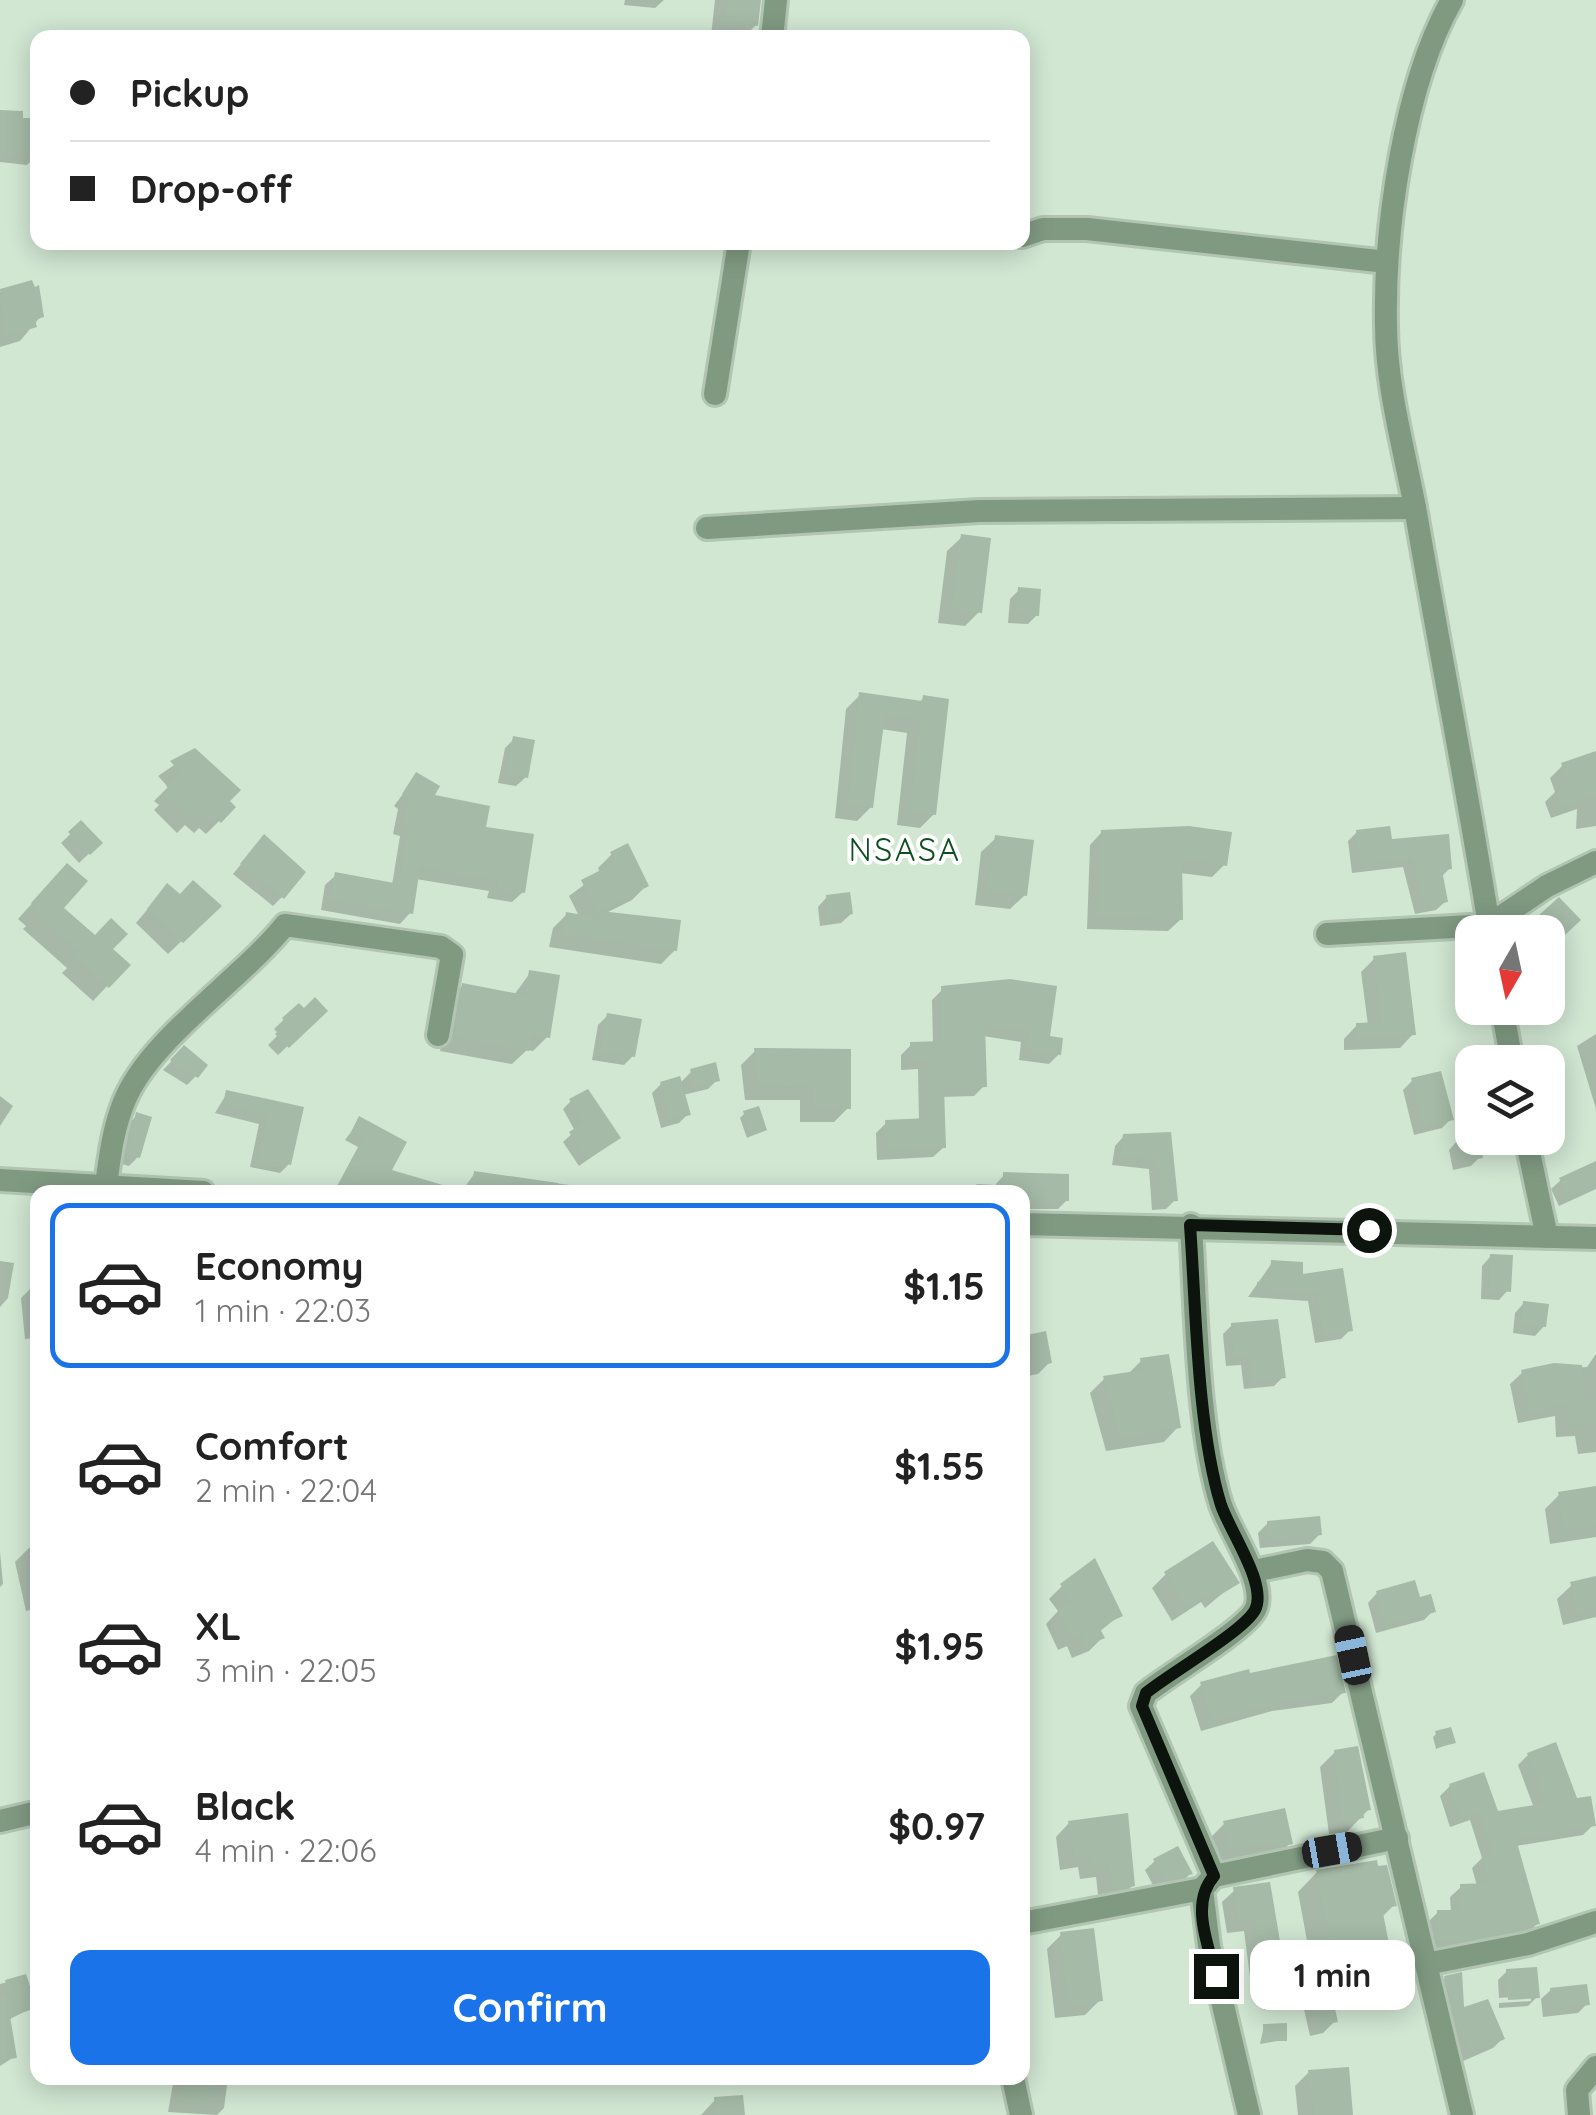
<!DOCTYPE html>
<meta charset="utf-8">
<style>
body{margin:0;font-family:Quicksand,sans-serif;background:#f6f6f6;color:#222;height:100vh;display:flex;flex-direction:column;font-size:38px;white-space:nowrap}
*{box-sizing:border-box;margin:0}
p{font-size:32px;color:#767676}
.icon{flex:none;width:55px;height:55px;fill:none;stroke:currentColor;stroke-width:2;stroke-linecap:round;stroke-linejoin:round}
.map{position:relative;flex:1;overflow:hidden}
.details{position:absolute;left:30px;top:1185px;width:1000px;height:900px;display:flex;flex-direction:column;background:#fff;border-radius:20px;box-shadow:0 5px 25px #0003}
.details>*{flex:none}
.guide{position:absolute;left:30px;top:30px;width:1000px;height:220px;border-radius:20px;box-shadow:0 5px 25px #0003;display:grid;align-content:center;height:220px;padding:0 40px;background:#fff}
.needle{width:65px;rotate:189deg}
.controls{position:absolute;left:1455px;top:915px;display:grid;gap:20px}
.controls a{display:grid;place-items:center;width:110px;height:110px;border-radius:20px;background:#fff;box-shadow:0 5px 25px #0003;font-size:50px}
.end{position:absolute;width:45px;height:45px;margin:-22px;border:12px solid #0c140d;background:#fff;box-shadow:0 0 0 5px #fff}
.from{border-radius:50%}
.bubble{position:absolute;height:70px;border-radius:20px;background:#fff;box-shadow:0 5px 25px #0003;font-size:32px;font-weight:800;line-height:70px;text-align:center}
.car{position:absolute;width:30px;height:60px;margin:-30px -15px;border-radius:12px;box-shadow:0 0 8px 2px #0007;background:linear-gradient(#222 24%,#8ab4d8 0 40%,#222 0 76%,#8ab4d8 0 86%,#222 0)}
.guide b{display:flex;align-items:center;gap:35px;height:95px;font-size:38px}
.guide b+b{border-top:2px solid #e0e0e0}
.guide i{width:25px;height:25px;background:#222}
ul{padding:18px 0 0;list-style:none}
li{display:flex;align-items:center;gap:30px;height:165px;margin:0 20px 15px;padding:0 20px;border:5px solid transparent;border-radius:20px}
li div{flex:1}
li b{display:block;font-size:38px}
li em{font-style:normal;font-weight:800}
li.current{border-color:#1a73e8}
li>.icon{width:90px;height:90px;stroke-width:1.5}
.action{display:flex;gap:20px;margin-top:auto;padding:20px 40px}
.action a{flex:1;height:115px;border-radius:20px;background:#1a73e8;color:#fff;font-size:40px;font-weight:800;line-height:115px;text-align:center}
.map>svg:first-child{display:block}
</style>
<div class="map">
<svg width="1596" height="2115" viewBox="0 0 1596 2115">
<rect width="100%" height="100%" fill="#d1e7d2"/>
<g fill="#0003">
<path d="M625,0H664L655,8L624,5Z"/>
<path d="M715,0H760L756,25L743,38L711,36Z"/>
<path d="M0,113L37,125L36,156L27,165L0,162Z"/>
<path d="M31,283L41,316L20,341L0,347V292Z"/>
<path d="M962,537L979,612L965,626L938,623L947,551Z"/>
<path d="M1019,590L1037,615L1028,624L1008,623L1010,599Z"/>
<path d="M860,695L918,703L924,698L934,814L920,828L897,825L907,733L881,729L871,807L857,821L835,818L846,709Z"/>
<path d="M514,739L526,777L516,786L498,783L505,748Z"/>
<path d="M195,751L233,807L206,834L199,828L194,833L185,825L177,833L154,810L159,805L154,801L168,787L158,776Z"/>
<path d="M1596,754V826L1576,829L1577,809L1551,818L1545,802L1555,792L1550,778L1562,766Z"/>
<path d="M417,775L431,797L483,829L523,892L512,902L487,898L489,891L416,879L410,913L400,924L321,910L325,885L336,875L392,885L400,836L393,834L398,809L394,806Z"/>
<path d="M81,824L100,843L79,863L61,843Z"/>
<path d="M1102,832L1225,864L1212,877L1180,873L1181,919L1168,931L1087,929L1090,845Z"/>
<path d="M1357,832L1450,868L1441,877L1446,901L1436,910L1415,914L1403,867L1352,873L1348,841Z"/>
<path d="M996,838L1025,895L1010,909L975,905L981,852Z"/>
<path d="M255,847L282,897L273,906L233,874Z"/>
<path d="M612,854L646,886L632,900L604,914L675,950L661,964L549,947L553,928L567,914L579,916L569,896L600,873L598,868Z"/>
<path d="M52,881L61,908L127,965L93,1001L62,973L67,968L23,929L26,926L18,919Z"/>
<path d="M167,886L180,897L218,906L168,954L136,923Z"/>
<path d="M827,897L851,914L841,923L820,926L818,907Z"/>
<path d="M1375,958L1413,1034L1400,1048L1344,1050V1039L1357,1025H1368L1361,972Z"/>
<path d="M530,973L548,1036L533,1051L527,1050L512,1064L440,1051L449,1000L463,985L514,995Z"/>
<path d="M943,989L1047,1038L1059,1054L1049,1064L1019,1060L1021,1042L983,1036L984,1086L974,1096L942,1097L944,1147L933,1157L877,1160L876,1133L886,1123L919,1121L918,1069L901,1070V1055L911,1045L933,1044L932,1000Z"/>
<path d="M298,1006L304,1011H325L278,1055L268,1045L279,1034L274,1029Z"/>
<path d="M608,1015L633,1056L624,1065L592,1060L598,1025Z"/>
<path d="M1596,1034V1109L1577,1046Z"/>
<path d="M184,1048L196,1076L187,1085L163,1070Z"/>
<path d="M755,1051L848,1108L834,1122H800V1100H745L741,1065Z"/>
<path d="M692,1071L717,1080L708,1089L683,1095L688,1114L679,1123L661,1128L652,1093L661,1084L680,1083Z"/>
<path d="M1412,1081L1451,1119L1442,1128L1414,1135L1403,1090Z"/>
<path d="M227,1093L301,1109L289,1164L280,1173L250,1167L259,1124L215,1113Z"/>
<path d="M0,1096L13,1106L0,1126Z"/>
<path d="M571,1101L618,1138L579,1166L563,1142L575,1131L563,1109Z"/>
<path d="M744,1114L764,1130L747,1138L740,1118Z"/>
<path d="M137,1115L138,1157L129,1166L118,1163L128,1125Z"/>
<path d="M360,1120L388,1172L430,1184L428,1192H343L336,1188L358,1147L345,1140Z"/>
<path d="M1169,1134L1175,1200L1166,1209L1152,1210L1149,1169L1112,1165L1115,1146L1124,1136Z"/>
<path d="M1476,1138L1480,1157L1471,1166L1453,1170L1449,1150L1458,1140Z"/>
<path d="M1596,1164V1189L1559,1206L1551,1189L1561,1180Z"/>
<path d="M475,1173L578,1186L577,1192H461Z"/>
<path d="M1004,1175L1067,1200L1058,1209H1022V1192H968L977,1184L995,1185Z"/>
<path d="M1491,1256L1508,1290L1499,1300L1481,1299L1482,1266Z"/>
<path d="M0,1261L14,1263L8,1298L0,1307Z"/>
<path d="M1272,1263L1300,1277L1341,1271L1350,1330L1341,1339L1315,1343L1308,1301L1248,1297Z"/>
<path d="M33,1286H38V1338L25,1339L21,1298Z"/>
<path d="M1524,1303L1544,1326L1535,1336L1513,1333L1515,1313Z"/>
<path d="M1232,1325L1283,1377L1274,1386L1244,1389L1241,1365L1226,1366L1223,1334Z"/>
<path d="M1022,1337L1050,1362L1038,1374L1022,1377Z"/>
<path d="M1596,1354V1452L1578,1454L1575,1436L1556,1437L1555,1416L1518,1423L1510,1384L1523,1372L1587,1367Z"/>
<path d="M1142,1360L1178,1427L1164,1442L1106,1451L1090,1393L1105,1378L1127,1375Z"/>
<path d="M1596,1489V1537L1550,1544L1545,1509L1560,1494Z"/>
<path d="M1268,1523L1320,1534L1310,1544L1260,1548L1258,1533Z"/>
<path d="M38,1546V1608L26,1611L15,1562L29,1548Z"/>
<path d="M0,1552L3,1584L0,1587Z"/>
<path d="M1166,1574L1236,1582L1205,1608L1201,1602L1172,1621L1152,1588Z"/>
<path d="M1596,1579V1617L1563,1625L1557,1599L1572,1585Z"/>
<path d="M1062,1586L1120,1615L1099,1632L1102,1638L1089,1651L1072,1658L1067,1646L1058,1650L1046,1624L1058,1611L1049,1599Z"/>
<path d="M1377,1593L1418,1600L1433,1611L1424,1620L1376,1633L1368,1603Z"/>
<path d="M1248,1675L1343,1692L1332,1703L1272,1711L1201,1731L1190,1696L1201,1685Z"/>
<path d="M1437,1733L1453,1742L1436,1749L1433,1737Z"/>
<path d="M1335,1752L1369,1809L1347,1832L1329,1834L1320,1767Z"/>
<path d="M1528,1755L1593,1825L1583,1835L1516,1846L1537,1924L1527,1934L1454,1950H1427V1923L1438,1912H1451L1450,1897L1461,1887L1477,1886L1472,1868L1482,1858L1470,1820L1450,1827L1440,1796L1450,1786L1496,1814L1534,1808L1518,1765Z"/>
<path d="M1069,1823L1133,1885L1119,1899L1099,1903L1096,1877L1080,1879L1078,1867L1060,1870L1056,1837Z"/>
<path d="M1224,1824L1290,1843L1276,1858L1260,1861L1259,1855L1216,1865L1210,1838Z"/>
<path d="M1155,1861L1190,1874L1181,1883L1155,1889L1145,1870Z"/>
<path d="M1317,1872L1394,1905L1382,1917L1386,1943L1366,1963L1324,1970L1335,2021L1323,2033L1310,2036L1303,2005L1264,2010L1260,1976L1250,1977L1244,1931L1227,1933L1222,1902L1235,1890L1279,1950L1308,1946L1298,1892Z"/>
<path d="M1062,1934L1100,2000L1085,2015L1055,2018L1047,1949Z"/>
<path d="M1507,1971L1537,1997L1528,2006L1499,2008V2003L1531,2001V1996L1499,1998L1498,1980Z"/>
<path d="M25,1977L34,2007L8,2020L14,2057L0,2066V1984Z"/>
<path d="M1445,1978L1462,2010L1502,2039L1493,2048L1461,2062L1436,1987Z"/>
<path d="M1551,1990L1587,2004L1578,2013L1543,2017L1541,1999Z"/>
<path d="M1264,2026L1284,2040L1260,2044Z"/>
<path d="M1309,2072L1351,2115H1298L1295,2086Z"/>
<path d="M174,2078H228L224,2108L217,2115L168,2112Z"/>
<path d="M862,2078H881L876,2083L862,2082Z"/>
<path d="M715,2100L742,2115H701Z"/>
</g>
<g fill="#a5baa7">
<path d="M727,0H761L758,26L724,22Z"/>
<path d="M0,110L23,111V118H34L38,157L0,153Z"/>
<path d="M32,280L35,287L39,285L44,317L35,320L37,327L4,337L0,289Z"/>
<path d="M961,534L991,538L982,613L952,609Z"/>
<path d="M1018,587L1041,589L1039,616L1016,614Z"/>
<path d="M859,692L922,701L923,695L949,699L936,815L910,812L920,720L885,715L873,808L848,805Z"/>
<path d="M513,736L535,740L528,778L506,774Z"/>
<path d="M195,748L241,790L230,801L236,807L221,823L214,816L209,821L201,813L192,821L165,795L170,790L166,786L180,772L170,761Z"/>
<path d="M1596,751V796L1563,808L1556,787L1568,783L1561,763Z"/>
<path d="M416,772L440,786L435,795L490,806L486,827L534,834L525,893L497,889L498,881L420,868L413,914L330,900L335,872L394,883L395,878L400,879L409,826L402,824L408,798L402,794Z"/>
<path d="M81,820L103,843L90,855L68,832Z"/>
<path d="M1189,826L1232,832L1227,866L1182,860L1183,920L1098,917L1101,830Z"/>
<path d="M1390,826L1392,839L1449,834L1452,869L1442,870L1448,902L1424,906L1412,859L1360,865L1356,830Z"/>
<path d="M264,834L306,872L284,899L240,864Z"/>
<path d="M995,835L1034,840L1027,896L988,891Z"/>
<path d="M628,843L649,886L600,911L681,920L677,951L562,934L566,912L600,918L581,880L615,863L610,852Z"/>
<path d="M67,863L88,881L64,908L95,935L111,918L128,934L113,949L131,965L109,988L75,957L80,952L35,914L38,910L31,903Z"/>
<path d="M193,880L222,906L183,943L147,909L167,883L180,894Z"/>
<path d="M850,892L853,914L829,918L826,895Z"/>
<path d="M1559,897L1581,920L1548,951V932H1520Z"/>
<path d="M1406,952L1416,1035L1357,1038L1356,1023L1382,1022L1373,956Z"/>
<path d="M529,970L560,975L550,1038L532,1035L529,1051L453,1037L462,983L525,995Z"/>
<path d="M1010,979L1057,986L1050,1036L1063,1038L1061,1055L1028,1050L1030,1032L985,1025L987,1087L944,1088L946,1148L887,1151L885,1120L929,1118L927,1060H911L910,1042L942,1041L941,986Z"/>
<path d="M315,997L328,1011L289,1048L275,1034L286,1023L282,1018L299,1003L304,1008Z"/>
<path d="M607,1013L642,1019L635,1057L600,1051Z"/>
<path d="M184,1045L208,1065L198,1078L170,1060Z"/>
<path d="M754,1048L851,1049V1109L814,1108V1087L759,1086Z"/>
<path d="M716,1062L720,1081L694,1087L690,1069Z"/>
<path d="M1441,1071L1454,1120L1423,1127L1411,1078Z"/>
<path d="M680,1076L691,1115L670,1120L660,1082Z"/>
<path d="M588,1089L621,1138L587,1160L569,1132L583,1123L569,1099Z"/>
<path d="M226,1090L304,1107L291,1165L258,1158L267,1115L223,1104Z"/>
<path d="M759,1106L767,1130L751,1136L743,1111Z"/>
<path d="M136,1112L152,1117L140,1158L126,1154Z"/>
<path d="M359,1116L407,1142L392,1170L453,1188L452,1192H368L343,1179L364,1139L351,1132Z"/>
<path d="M1171,1132L1178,1201L1161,1202L1158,1161L1120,1156L1123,1134Z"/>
<path d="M1457,1138H1479L1483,1158L1462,1162Z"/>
<path d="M1596,1161V1186L1568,1198L1559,1178Z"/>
<path d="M474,1171L558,1183L557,1192H471Z"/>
<path d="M1003,1172L1069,1174V1201H1022V1192H1003Z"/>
<path d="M1490,1254L1513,1255L1511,1292L1489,1290Z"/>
<path d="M1271,1260L1303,1262V1274L1343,1268L1353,1331L1323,1335L1317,1292L1257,1289V1282L1270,1280Z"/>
<path d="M1523,1301L1549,1304L1546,1327L1521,1324Z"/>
<path d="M1278,1319L1286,1378L1252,1381L1250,1357L1234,1358L1231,1323Z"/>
<path d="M1046,1331L1052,1363L1022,1369V1336Z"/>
<path d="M1169,1354L1181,1428L1120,1438L1103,1376L1142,1370L1140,1358Z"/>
<path d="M1554,1363L1582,1365L1585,1401L1596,1400V1424L1567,1426L1566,1405L1530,1412L1521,1370Z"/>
<path d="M1596,1486V1526L1564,1531L1558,1492Z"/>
<path d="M1320,1516L1322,1535L1268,1540L1267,1521Z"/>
<path d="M1213,1541L1240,1583L1220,1595L1217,1590L1188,1608L1164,1572Z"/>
<path d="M1095,1558L1123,1616L1099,1627L1105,1638L1085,1646L1080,1634L1071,1638L1058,1608L1073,1601L1060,1584Z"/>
<path d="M1596,1576V1607L1578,1612L1570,1582Z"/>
<path d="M1415,1580L1420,1597L1431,1594L1436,1612L1385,1625L1376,1591Z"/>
<path d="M1337,1655L1346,1693L1285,1701L1212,1722L1200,1682L1249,1669L1250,1673Z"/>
<path d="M1451,1727L1456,1743L1440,1747L1435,1731Z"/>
<path d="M1556,1742L1577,1798L1591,1796L1596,1826L1516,1839L1540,1924L1466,1941L1436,1940L1437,1910H1461L1460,1884L1489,1883L1482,1855L1493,1852L1480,1811L1460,1818L1449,1784L1484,1772L1498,1811L1546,1803L1527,1753Z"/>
<path d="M1358,1746L1371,1810L1363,1811L1364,1818L1343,1821L1334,1750Z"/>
<path d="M1285,1808L1293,1844L1275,1848L1273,1842L1230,1851L1223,1821Z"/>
<path d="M1128,1813L1135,1886L1112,1891L1109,1864L1093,1867L1091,1855L1074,1857L1068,1821Z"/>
<path d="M1178,1846L1193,1874L1165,1881L1153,1859Z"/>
<path d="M1377,1860L1378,1866L1387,1865L1397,1906L1382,1908L1389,1944L1332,1954L1316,1870Z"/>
<path d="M1270,1882L1281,1947L1320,1942L1338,2022L1322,2025L1315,1994L1275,1998L1271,1965L1262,1966L1256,1920L1239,1922L1233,1887Z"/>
<path d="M1094,1928L1103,2001L1069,2005L1060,1932Z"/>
<path d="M1537,1967L1540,1998L1508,2000L1506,1969Z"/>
<path d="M1462,1972L1464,2007L1488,1999L1505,2039L1470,2054L1455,2020L1444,1976Z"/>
<path d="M26,1974L37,2008L10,2016L17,2058L0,2060V1996L9,1995L5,1980Z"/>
<path d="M1587,1984L1590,2005L1551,2009L1550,1988Z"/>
<path d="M1287,2023V2041H1263V2024Z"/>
<path d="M1349,2067L1353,2115H1314L1308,2070Z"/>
<path d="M183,2078H216L210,2107L178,2101Z"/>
<path d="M743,2095L745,2115H715L714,2097Z"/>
</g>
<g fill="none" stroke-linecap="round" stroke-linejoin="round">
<defs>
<g id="minor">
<path d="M1452,0C1404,84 1384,229 1386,325C1386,387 1405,452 1416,513C1440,653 1468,792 1490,932"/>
<path d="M772,38L776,0"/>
<path d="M1022,236L1043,229H1087L1387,262"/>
<path d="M715,394L739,242"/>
<path d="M707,528L979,511L1415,508"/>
<path d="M1327,934L1489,925L1547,886L1596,862"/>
<path d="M1502,1008L1512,1062"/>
<path d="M1526,1138L1547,1237"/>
<path d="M0,1180L203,1192"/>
<path d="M106,1185C110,1156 113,1129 124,1102C149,1039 241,980 285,925L441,947L452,955L438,1035"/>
<path d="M1022,1224L1596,1238"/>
<path d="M1191,1225C1196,1308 1197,1428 1221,1505C1230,1532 1268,1585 1255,1610C1244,1631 1169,1674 1146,1693L1141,1706L1214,1876"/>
<path d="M1254,1571L1307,1560L1323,1562L1332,1571L1462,2115"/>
<path d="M0,1821L38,1812"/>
<path d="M1022,1923L1202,1889"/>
<path d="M1426,1964L1528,1944L1596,1922"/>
<path d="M1013,2078L1021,2115"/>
<path d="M1249,2115L1209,1946L1202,1889L1214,1876L1397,1838"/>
<path d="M1579,2115L1577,2090L1596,2067"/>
</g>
</defs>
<use href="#minor" stroke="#b1c5b2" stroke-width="28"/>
<use href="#minor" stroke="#809a82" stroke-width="22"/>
</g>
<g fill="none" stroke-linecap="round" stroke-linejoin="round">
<path stroke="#0c140d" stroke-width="12" d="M1216,1976C1208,1944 1190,1903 1214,1876L1142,1706L1146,1693C1169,1674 1244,1631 1255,1610C1268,1585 1230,1532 1221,1505C1197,1427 1196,1308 1190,1225L1369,1230"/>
</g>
<g text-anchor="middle" stroke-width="8" stroke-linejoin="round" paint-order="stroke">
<g font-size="32" letter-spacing="2.5" fill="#0d4e1e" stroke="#fff">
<text x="905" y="861">NSASA</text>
</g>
</g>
</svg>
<div class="controls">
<a><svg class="needle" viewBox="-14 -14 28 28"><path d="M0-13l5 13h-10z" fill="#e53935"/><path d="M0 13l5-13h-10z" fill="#767676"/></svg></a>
<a><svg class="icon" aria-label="layers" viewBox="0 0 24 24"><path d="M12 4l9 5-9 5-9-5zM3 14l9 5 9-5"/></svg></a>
</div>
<i class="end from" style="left:1369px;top:1230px"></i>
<i class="end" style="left:1216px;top:1976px"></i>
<div class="bubble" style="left:1250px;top:1940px;width:165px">1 min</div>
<i class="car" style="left:1353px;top:1655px;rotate:348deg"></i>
<i class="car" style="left:1332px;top:1850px;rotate:80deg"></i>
<div class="guide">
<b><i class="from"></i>Pickup</b>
<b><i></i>Drop-off</b>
</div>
<section class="details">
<ul>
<li class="current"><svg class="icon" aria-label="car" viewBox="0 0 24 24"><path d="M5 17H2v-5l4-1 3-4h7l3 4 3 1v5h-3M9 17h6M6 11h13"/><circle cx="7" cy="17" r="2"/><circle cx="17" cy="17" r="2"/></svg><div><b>Economy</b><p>1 min · 22:03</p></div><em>$1.15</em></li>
<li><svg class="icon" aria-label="car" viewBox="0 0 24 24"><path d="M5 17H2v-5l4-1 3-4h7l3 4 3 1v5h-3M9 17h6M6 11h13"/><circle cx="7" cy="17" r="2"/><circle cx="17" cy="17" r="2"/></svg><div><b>Comfort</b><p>2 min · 22:04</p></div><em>$1.55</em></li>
<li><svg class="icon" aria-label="car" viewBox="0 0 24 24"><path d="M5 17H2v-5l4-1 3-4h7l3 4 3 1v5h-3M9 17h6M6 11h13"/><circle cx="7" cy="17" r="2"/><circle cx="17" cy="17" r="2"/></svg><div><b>XL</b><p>3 min · 22:05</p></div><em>$1.95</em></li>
<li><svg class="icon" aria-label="car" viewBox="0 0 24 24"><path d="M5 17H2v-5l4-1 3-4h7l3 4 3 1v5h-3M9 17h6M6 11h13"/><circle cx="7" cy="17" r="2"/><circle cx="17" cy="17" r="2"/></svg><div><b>Black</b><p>4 min · 22:06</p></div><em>$0.97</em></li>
</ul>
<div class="action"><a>Confirm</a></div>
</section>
</div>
